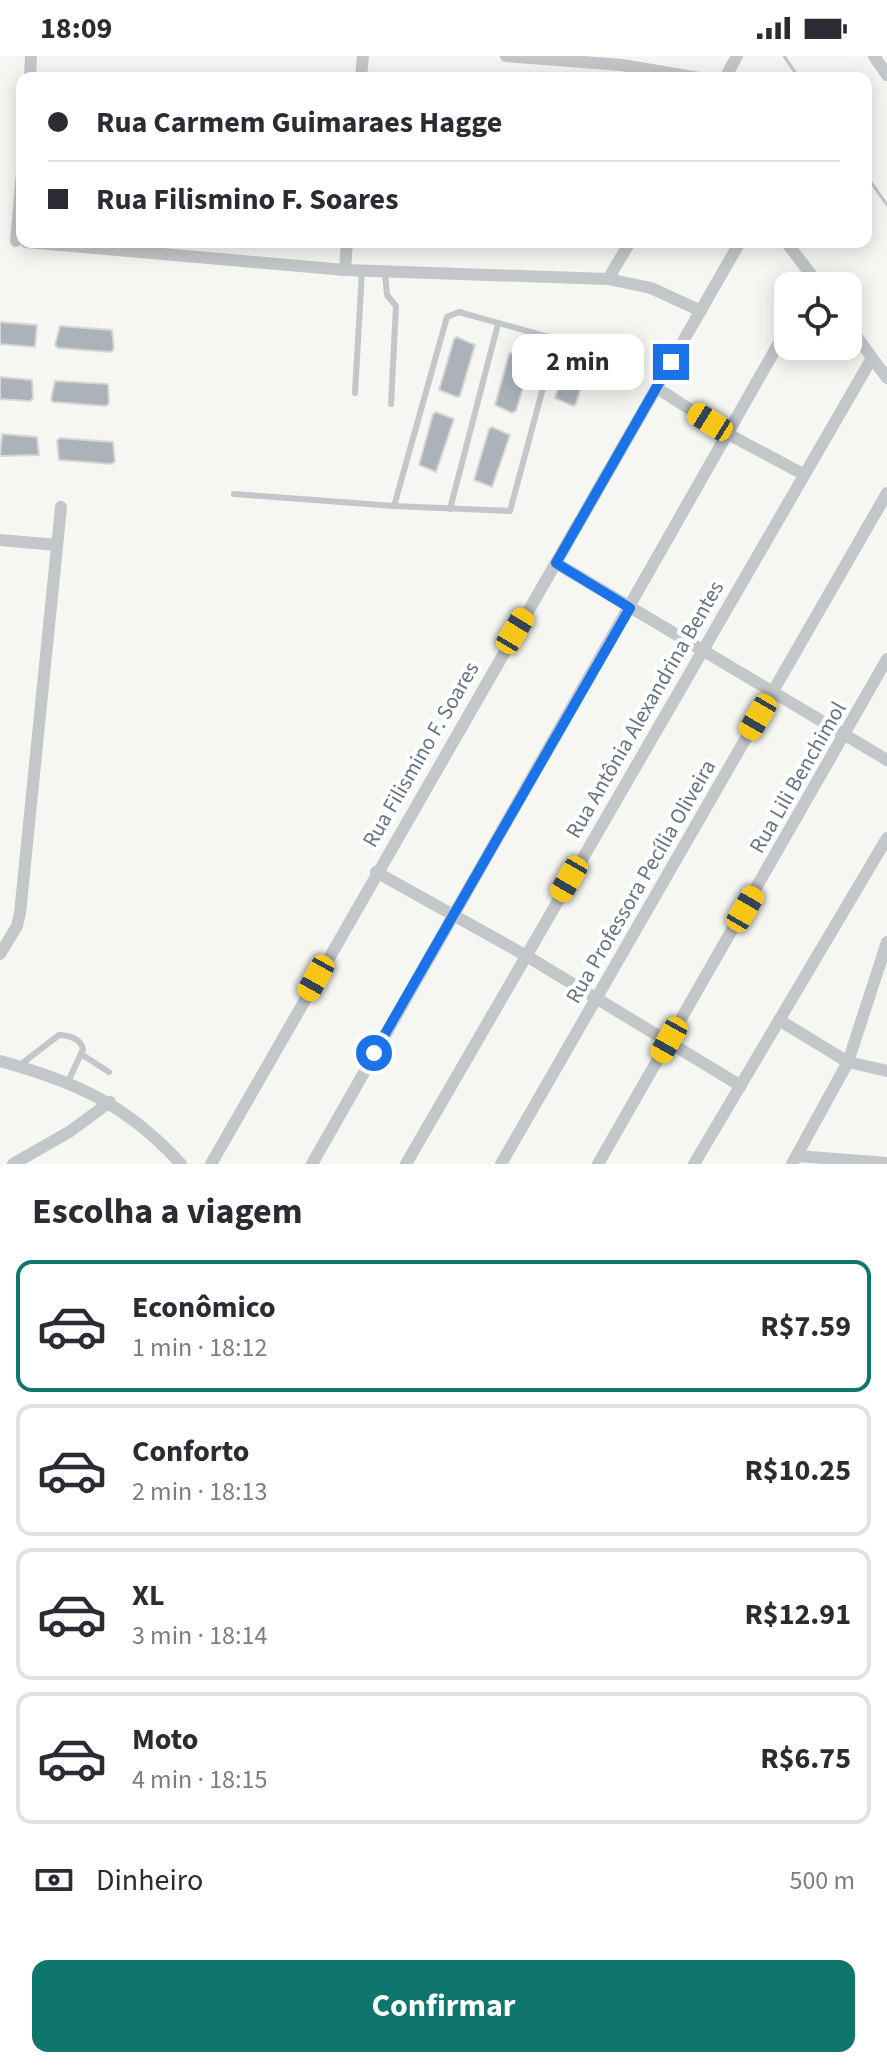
<!DOCTYPE html>
<html lang="pt">
<meta charset="utf-8">
<style>
body{margin:0;font-family:"Source Sans 3",sans-serif;background:#f2f2f3;color:#2b2b33;height:100vh;display:flex;flex-direction:column;font-size:30px;white-space:nowrap}
*{box-sizing:border-box;margin:0}
p{font-size:26px;color:#7c7c81}
.icon{flex:none;width:44px;height:44px;fill:none;stroke:currentColor;stroke-width:2;stroke-linecap:round;stroke-linejoin:round}
.map{position:relative;height:1108px;overflow:hidden}
.side{display:flex;flex-direction:column;background:#fff;flex:1}
.side>*{flex:none}
.guide{position:absolute;left:16px;top:16px;width:856px;height:176px;border-radius:16px;box-shadow:0 4px 20px #0003;display:grid;align-content:center;height:176px;padding:0 32px;background:#fff}
.fabs{position:absolute;left:774px;top:216px;display:grid;gap:16px}
.fabs a{display:grid;place-items:center;width:88px;height:88px;border-radius:16px;background:#fff;box-shadow:0 4px 20px #0003;font-size:40px}
.end{position:absolute;width:36px;height:36px;margin:-18px;border:10px solid #1a73e8;background:#fff;box-shadow:0 0 0 4px #fff}
.from{border-radius:50%}
.bubble{position:absolute;height:56px;border-radius:16px;background:#fff;box-shadow:0 4px 20px #0003;font-size:26px;font-weight:700;line-height:56px;text-align:center}
.car{position:absolute;width:24px;height:48px;margin:-24px -12px;border-radius:10px;box-shadow:0 0 6px 2px #0007;background:linear-gradient(#f5c518 24%,#345 0 40%,#f5c518 0 76%,#345 0 86%,#f5c518 0)}
.guide b{display:flex;align-items:center;gap:28px;height:76px;font-size:30px}
.guide b+b{border-top:2px solid #e1e1e2}
.guide i{width:20px;height:20px;background:#2b2b33}
ul{padding:0;list-style:none}
li{display:flex;align-items:center;gap:24px;height:132px;margin:0 16px 12px;padding:0 16px;border:4px solid #e1e1e2;border-radius:16px}
li div{flex:1}
li b{display:block;font-size:30px}
li em{font-style:normal;font-weight:700}
li.selected{border-color:#0f766e}
li>.icon{width:72px;height:72px;stroke-width:1.5}
h2{padding:0 32px;font-size:36px;line-height:96px}
.pay{display:flex;align-items:center;gap:20px;height:88px;padding:0 32px;font-size:30px}
.pay p{margin-inline-start:auto}
.action{display:flex;gap:16px;margin-top:auto;padding:16px 32px}
.action a{flex:1;height:92px;border-radius:16px;background:#0f766e;color:#fff;font-size:32px;font-weight:700;line-height:92px;text-align:center}
.status{display:flex;justify-content:space-between;align-items:center;height:56px;padding:0 40px;background:#fff;direction:ltr}
.status svg{height:22px;fill:currentColor}
.map>svg:first-child{display:block}
</style>
<div class="status"><b>18:09</b><svg viewBox="0 0 49 12"><path d="M0 12V9h3v3zM5 12V6h3v6zM10 12V3h3v9zM15 12V0h3v12zM26 1h20v11H26zM47 4h2v5h-2z"/></svg></div>
<div class="map">
<svg width="887" height="1108" viewBox="0 0 887 1108">
<rect width="100%" height="100%" fill="#f6f6f2"/>
<g fill="none" stroke-linecap="round" stroke-linejoin="round">
<g stroke="#bcc7cd" stroke-width="3">
<path d="M784,0L799,22"/>
<path d="M866,119L887,149"/>
</g>
</g>
<g fill="#abb2b9" stroke="#d7d7d5" stroke-width="2">
<path d="M0,266L37,269L35,291L0,288Z"/>
<path d="M60,270L112,274L114,293L111,296L58,292L55,289Z"/>
<path d="M457,281L475,289L460,340L457,341L439,334L454,283Z"/>
<path d="M573,289L591,297L576,348L573,350L555,342L570,291Z"/>
<path d="M513,296L531,304L516,355L512,357L495,349L509,298Z"/>
<path d="M0,321L32,324L33,342L30,345L0,343Z"/>
<path d="M55,325L108,328L109,347L106,350L53,346L51,343Z"/>
<path d="M436,356L454,363L436,416L419,409L433,358Z"/>
<path d="M492,371L510,379L492,431L474,424L489,373Z"/>
<path d="M2,378L37,381L39,399L0,400Z"/>
<path d="M60,382L113,386L115,405L112,408L59,404L57,385Z"/>
</g>
<g fill="none" stroke-linecap="round" stroke-linejoin="round">
<g stroke="#c3c7ca" stroke-width="6">
<path d="M385,216L387,239L396,250L391,348"/>
<path d="M355,337L362,214"/>
<path d="M234,438L394,450L447,261L459,256L552,282L554,291L510,455L394,450"/>
<path d="M450,453L498,268"/>
<path d="M81,998L109,1016"/>
<path d="M20,1009L59,979C69,979 81,983 83,993L68,1026"/>
</g>
<g stroke="#c3c7ca" stroke-width="12">
<path d="M506,0L622,9L699,22"/>
<path d="M874,0L887,19"/>
<path d="M30,22L31,0"/>
<path d="M361,22L363,0"/>
<path d="M725,22L737,0"/>
<path d="M16,185L22,116"/>
<path d="M26,186L345,214L608,223L651,232L701,255"/>
<path d="M786,186L820,230"/>
<path d="M345,214L347,186"/>
<path d="M608,223L630,186"/>
<path d="M848,269L887,322"/>
<path d="M657,332L728,378L803,418"/>
<path d="M0,484L57,489"/>
<path d="M556,507L887,704"/>
<path d="M376,816L525,899L741,1030"/>
<path d="M0,898L17,870L20,857L61,451"/>
<path d="M779,964L848,1006L887,1015"/>
<path d="M0,1005C77,1026 127,1049 181,1108"/>
<path d="M797,1100L887,1107"/>
<path d="M13,1108L69,1076L110,1046"/>
<path d="M211,1108L740,186"/>
<path d="M312,1108L788,271"/>
<path d="M406,1108L872,302"/>
<path d="M501,1108L887,437"/>
<path d="M598,1108L887,603"/>
<path d="M694,1108L887,782"/>
<path d="M792,1108L848,1006L887,886"/>
</g>
</g>
<g fill="none" stroke-linecap="round" stroke-linejoin="round">
<path stroke="#1a73e8" stroke-width="10" d="M374,997L630,552L556,507L671,306"/>
</g>
<g text-anchor="middle" stroke-width="8" stroke-linejoin="round" paint-order="stroke">
<g font-size="22" fill="#647484" stroke="#fff">
<text transform="translate(644 653) rotate(-60)" y="8">Rua Antônia Alexandrina Bentes</text>
<text transform="translate(420 698) rotate(-60)" y="8">Rua Filismino F. Soares</text>
<text transform="translate(797 721) rotate(-60)" y="8">Rua Lili Benchimol</text>
<text transform="translate(640 825) rotate(-60)" y="8">Rua Professora Pecília Oliveira</text>
</g>
</g>
</svg>
<div class="fabs">
<a><svg class="icon" aria-label="locate" viewBox="0 0 24 24"><circle cx="12" cy="12" r="6"/><path d="M12 2v4M12 18v4M2 12h4M18 12h4"/></svg></a>
</div>
<i class="end from" style="left:374px;top:997px"></i>
<i class="end" style="left:671px;top:306px"></i>
<div class="bubble" style="left:512px;top:278px;width:132px">2 min</div>
<i class="car" style="left:710px;top:366px;rotate:302deg"></i>
<i class="car" style="left:515px;top:575px;rotate:31deg"></i>
<i class="car" style="left:758px;top:661px;rotate:210deg"></i>
<i class="car" style="left:569px;top:823px;rotate:210deg"></i>
<i class="car" style="left:745px;top:853px;rotate:30deg"></i>
<i class="car" style="left:316px;top:922px;rotate:209deg"></i>
<i class="car" style="left:669px;top:984px;rotate:209deg"></i>
<div class="guide">
<b><i class="from"></i>Rua Carmem Guimaraes Hagge</b>
<b><i></i>Rua Filismino F. Soares</b>
</div>
</div>
<section class="side">
<h2>Escolha a viagem</h2>
<ul>
<li class="selected"><svg class="icon" aria-label="car" viewBox="0 0 24 24"><path d="M5 17H2v-5l4-1 3-4h7l3 4 3 1v5h-3M9 17h6M6 11h13"/><circle cx="7" cy="17" r="2"/><circle cx="17" cy="17" r="2"/></svg><div><b>Econômico</b><p>1 min · 18:12</p></div><em>R$7.59</em></li>
<li><svg class="icon" aria-label="car" viewBox="0 0 24 24"><path d="M5 17H2v-5l4-1 3-4h7l3 4 3 1v5h-3M9 17h6M6 11h13"/><circle cx="7" cy="17" r="2"/><circle cx="17" cy="17" r="2"/></svg><div><b>Conforto</b><p>2 min · 18:13</p></div><em>R$10.25</em></li>
<li><svg class="icon" aria-label="car" viewBox="0 0 24 24"><path d="M5 17H2v-5l4-1 3-4h7l3 4 3 1v5h-3M9 17h6M6 11h13"/><circle cx="7" cy="17" r="2"/><circle cx="17" cy="17" r="2"/></svg><div><b>XL</b><p>3 min · 18:14</p></div><em>R$12.91</em></li>
<li><svg class="icon" aria-label="car" viewBox="0 0 24 24"><path d="M5 17H2v-5l4-1 3-4h7l3 4 3 1v5h-3M9 17h6M6 11h13"/><circle cx="7" cy="17" r="2"/><circle cx="17" cy="17" r="2"/></svg><div><b>Moto</b><p>4 min · 18:15</p></div><em>R$6.75</em></li>
</ul>
<div class="pay"><svg class="icon" aria-label="cash" viewBox="0 0 24 24"><path d="M3 7h18v10H3z"/><circle cx="12" cy="12" r="2"/></svg>Dinheiro<p>500 m</p></div>
<div class="action"><a>Confirmar</a></div>
</section>
